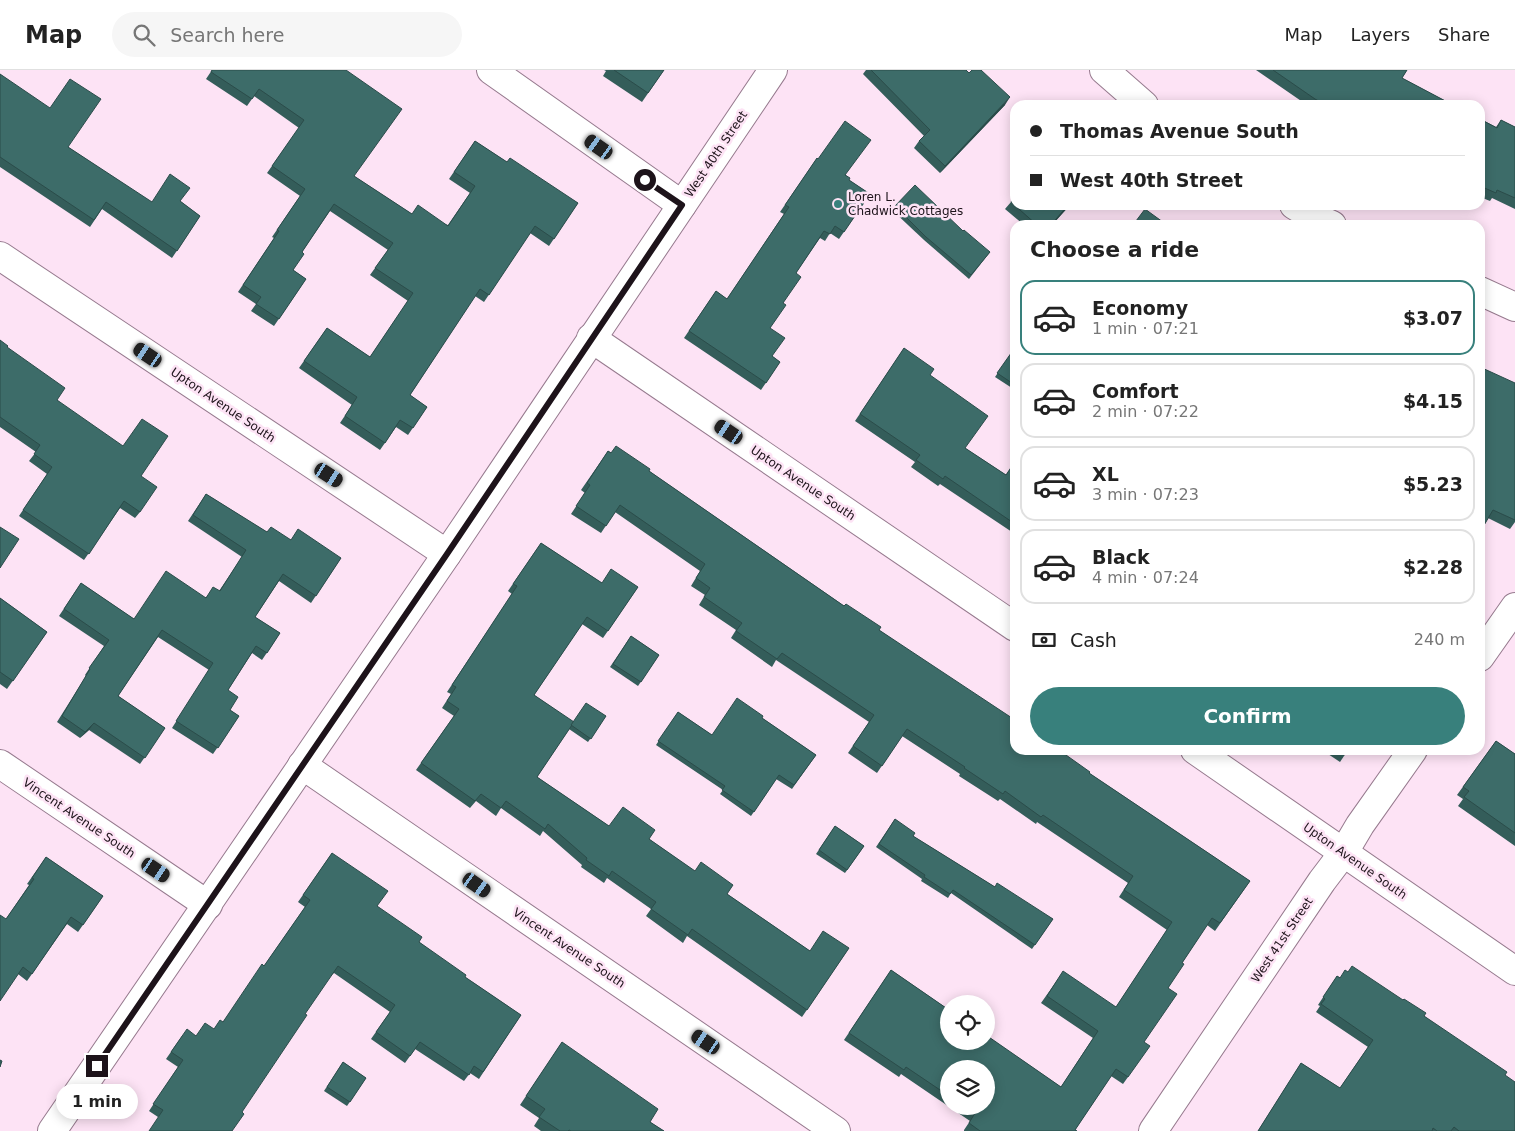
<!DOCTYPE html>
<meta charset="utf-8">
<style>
body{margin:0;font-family:"DejaVu Sans",sans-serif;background:#f6f6f6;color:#222;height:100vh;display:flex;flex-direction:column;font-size:19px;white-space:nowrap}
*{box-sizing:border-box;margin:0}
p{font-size:16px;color:#767676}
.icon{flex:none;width:28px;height:28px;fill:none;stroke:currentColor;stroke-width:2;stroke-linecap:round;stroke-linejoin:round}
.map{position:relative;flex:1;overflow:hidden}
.panel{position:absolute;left:1010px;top:150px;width:475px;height:535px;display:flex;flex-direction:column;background:#fff;border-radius:15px;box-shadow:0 2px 12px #0003}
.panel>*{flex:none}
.banner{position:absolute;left:1010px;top:30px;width:475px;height:110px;border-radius:15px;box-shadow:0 2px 12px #0003;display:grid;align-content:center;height:110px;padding:0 20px;background:#fff}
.tools{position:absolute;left:940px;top:925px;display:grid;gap:10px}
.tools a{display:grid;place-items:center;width:55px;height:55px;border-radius:50%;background:#fff;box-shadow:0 2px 12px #0003;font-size:25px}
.end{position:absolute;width:22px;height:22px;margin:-11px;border:6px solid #1d131a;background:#fff;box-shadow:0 0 0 2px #fff}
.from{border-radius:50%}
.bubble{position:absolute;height:35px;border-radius:18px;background:#fff;box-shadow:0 2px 12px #0003;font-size:16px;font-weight:600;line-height:35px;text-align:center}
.car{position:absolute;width:15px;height:30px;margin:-15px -8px;border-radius:6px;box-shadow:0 0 4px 1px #0007;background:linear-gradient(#222 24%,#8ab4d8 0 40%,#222 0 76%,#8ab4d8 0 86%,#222 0)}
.banner b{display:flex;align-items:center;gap:18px;height:48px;font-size:19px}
.banner b+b{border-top:1px solid #e0e0e0}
.banner i{width:12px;height:12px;background:#222}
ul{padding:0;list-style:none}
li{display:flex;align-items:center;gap:15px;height:75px;margin:0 10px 8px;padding:0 10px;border:2px solid #e0e0e0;border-radius:15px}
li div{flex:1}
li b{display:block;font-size:19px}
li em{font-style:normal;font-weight:600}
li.selected{border-color:#38807c}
li>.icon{width:45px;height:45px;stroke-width:1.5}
h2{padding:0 20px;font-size:22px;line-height:60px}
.pay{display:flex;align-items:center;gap:12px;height:55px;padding:0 20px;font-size:19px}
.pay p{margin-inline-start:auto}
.primary-button{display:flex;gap:10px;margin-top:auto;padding:10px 20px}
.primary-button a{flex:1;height:58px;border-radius:30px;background:#38807c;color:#fff;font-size:20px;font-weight:600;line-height:58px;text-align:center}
header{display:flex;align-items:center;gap:30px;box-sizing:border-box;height:70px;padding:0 25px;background:#fff;border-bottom:1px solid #e0e0e0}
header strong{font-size:24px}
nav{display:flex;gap:28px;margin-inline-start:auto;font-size:18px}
.search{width:350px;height:45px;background:#f6f6f6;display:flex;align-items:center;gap:12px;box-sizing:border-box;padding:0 18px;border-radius:28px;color:#767676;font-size:19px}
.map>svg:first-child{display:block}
</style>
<header>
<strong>Map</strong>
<div class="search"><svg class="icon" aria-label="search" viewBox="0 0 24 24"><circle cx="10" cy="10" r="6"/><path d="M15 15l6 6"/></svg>Search here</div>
<nav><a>Map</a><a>Layers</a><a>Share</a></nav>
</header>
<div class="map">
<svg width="1515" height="1061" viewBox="0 0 1515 1061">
<rect width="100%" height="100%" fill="#fde3f5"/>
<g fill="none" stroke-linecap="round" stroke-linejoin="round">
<defs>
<g id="minor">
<path d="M491,0L682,135"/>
<path d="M0,186L447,484"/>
<path d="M591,268L1015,557"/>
<path d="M1480,587L1515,537"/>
<path d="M1195,680L1515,901"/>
<path d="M0,694L208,835"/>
<path d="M302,695L836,1061"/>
<path d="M52,1061L447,484L773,0"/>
<path d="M1153,1061L1322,811L1344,782L1360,755L1413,680"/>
</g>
<g id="tertiary">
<path d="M1104,0L1144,35"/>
<path d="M1294,135L1312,146L1332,155"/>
<path d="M1480,221L1515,237"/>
</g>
</defs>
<use href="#minor" stroke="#967a8e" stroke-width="30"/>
<use href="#tertiary" stroke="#967a8e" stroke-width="30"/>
<use href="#minor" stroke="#fff" stroke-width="28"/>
<use href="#tertiary" stroke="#fff" stroke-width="28"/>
</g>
<g fill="#345d5a" fill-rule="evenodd">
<path d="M212,0H346L354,106L412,144L448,155L470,123L449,109L475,71L507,92L578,133L549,176L530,163L484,232L475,226L410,325L427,337L408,365L396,357L380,380L340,353L352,335L299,298L327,258L370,287L408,231L370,205L388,180L330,141L302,182L293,200L306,209L274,256L251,241L256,234L238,222L274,168L272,167L300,126L267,103L299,58L254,26L247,36L206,9Z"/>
<path d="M604,0H664L642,32L603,6L606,1Z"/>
<path d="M866,0H966L1005,35L940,103L914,78L919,71L924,66L863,4Z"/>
<path d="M1256,0H1407L1402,8L1453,35H1307Z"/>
<path d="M0,4L68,77L151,132L180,131L200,146L172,188L102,139L90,157L0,97Z"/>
<path d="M1480,49L1496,57L1501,50L1515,57V139L1492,128L1490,131L1480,127Z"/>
<path d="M817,88L846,105L849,110L870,124L839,169L830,163L825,171L820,168L796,203L783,233L770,258L772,286L780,292L761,320L684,268L716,221L727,229L784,144L780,142Z"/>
<path d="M1011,132L1015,135H1070L1052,155H1024L1005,139Z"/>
<path d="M895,136L990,182L969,209L924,170L892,140Z"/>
<path d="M0,270L57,330L141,406L140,442L135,448L120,438L84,490L19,446L47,404L29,391L36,382L0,357Z"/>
<path d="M904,278L930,305L965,378L1006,405L1015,393V464L940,414L938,416L911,397L915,392L855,351Z"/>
<path d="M1014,279H1015V320L995,307Z"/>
<path d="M1515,313V452L1510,459L1488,448Z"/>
<path d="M608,381L649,401L879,560L1089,703L1250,811L1215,861L1207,855L1182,893L1168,918L1128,1007L1123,1014L1111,1006L1075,1060L1077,1061H964V1060L970,1051L901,1004L899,1007L844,970L891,900L1061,1017L1093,968L1041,933L1058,909L1116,937L1167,860L1119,827L1128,813L1037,752L1036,754L1000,729L998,731L959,706L960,704L902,666L877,703L848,683L869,652L776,590L772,597L731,568L736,560L699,535L705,525L691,516L700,501L615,442L601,463L571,444L585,423L581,420ZM949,999L986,1036H949Z"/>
<path d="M206,424L267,462L291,470L341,488L311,533L279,511L255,547L280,563L262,590L252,583L228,620L230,640L239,646L213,684L172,658L209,600L158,567L118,626L165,658L140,694L89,660L80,668L57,652L86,606L85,605L104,576L59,546L81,513L134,549L206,527L219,521L242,487L188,451Z"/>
<path d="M541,473L602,513L638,517L603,568L582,554L534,625L573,652L606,646L588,672L569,659L537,707L609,756L649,769L727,824L810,881L849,878L802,947L687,866L683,873L646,846L651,839L607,808L604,813L581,797L582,795L543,761L540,766L501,738L496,746L476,731L470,738L416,700L454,646L442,638L451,624L447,622L512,524L508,521Z"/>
<path d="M0,528L47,562L7,619L0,614Z"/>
<path d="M631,566L659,585L638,616L610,597Z"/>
<path d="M678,642L712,665L762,648L816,685L792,719L776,709L751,746L720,724L723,720L656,675Z"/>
<path d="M1496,671L1515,684V776L1458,736L1463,729L1457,725Z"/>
<path d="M1322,680H1348L1340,692Z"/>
<path d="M895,749L913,766L995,817L1053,849L1032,879L951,823L948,828L921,811L922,809L876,777Z"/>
<path d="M835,756L864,776L845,803L816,784Z"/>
<path d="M332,783L377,836L419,872L465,907L521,945L479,1009L470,1003L464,1011L415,979L405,993L371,969L390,942L334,903L158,1047L149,1041L178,997L166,989L182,966H196L214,959L223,952L264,896L305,837L298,832Z"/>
<path d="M46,787L103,826L78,862L67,854L27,911L18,904L6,849L29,815L27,814Z"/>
<path d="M1337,906L1424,946L1505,1005L1515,1061H1258L1301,993L1340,1018L1368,977L1316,942L1320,936L1318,935Z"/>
<path d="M562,972L650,1052L664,1061H541L534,1056L539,1048L520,1035Z"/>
<path d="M343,992L366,1008L347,1036L324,1021Z"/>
</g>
<g fill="#2b4c4a">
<path d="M1010,27L1005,35L940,103L945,96Z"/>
<path d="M1068,135H1070L1052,155H1051Z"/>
<path d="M94,653L89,660L80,668L85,662Z"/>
</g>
<g fill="#3d6c69" stroke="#2b4c4a">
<path d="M212,0H346L402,39L354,106L412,144L418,135L448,156L475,116L454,102L475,71L507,92L510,88L578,133L554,169L535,156L489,225L480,219L410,325L427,337L413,358L400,350L385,373L345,346L357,327L304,291L327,258L370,287L413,223L375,198L393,173L334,134L302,182L304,184L293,200L306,209L279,249L256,234L261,227L243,215L279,161L277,160L305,119L272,96L304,50L259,19L252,29L211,2Z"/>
<path d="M614,0H664L648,23Z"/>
<path d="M871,0H966L969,3L972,0H981L1010,27L945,96L919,71L930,60Z"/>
<path d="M1273,0H1407L1402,8L1453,35H1326L1315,29Z"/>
<path d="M0,4L50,38L70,9L101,29L68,77L152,132L170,104L190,118L180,131L200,146L177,181L106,132L94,150L0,87Z"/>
<path d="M1480,49L1497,58L1501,50L1515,57V128L1497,120L1496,123L1480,116Z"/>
<path d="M845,51L871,70L845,105L850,108L849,110L870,124L844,162L835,156L830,164L824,161L796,203L801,207L783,233L786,235L770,258L785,268L772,286L780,292L766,313L689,261L716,221L727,229L789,137L785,135L817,88L818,89Z"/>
<path d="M915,115L963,161L964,160L990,182L971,205L926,167L895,136Z"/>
<path d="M1015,126V135H1068L1051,155H1037L1011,132Z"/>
<path d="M1145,139L1167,155H1133Z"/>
<path d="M0,270L8,276L7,277L65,318L57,330L123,376L142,349L168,366L141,406L157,417L140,442L124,431L89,484L23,440L52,397L34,384L40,375L0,347Z"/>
<path d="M904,278L934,299L930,305L988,346L965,378L1006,405L1014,393H1015V454L945,406L943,409L916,390L920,385L860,344Z"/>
<path d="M1014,279H1015V315L997,303Z"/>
<path d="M1480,297L1515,313V450L1493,440L1480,462Z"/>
<path d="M616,376L650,399L649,401L844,536L846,534L881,557L879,560L1015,650V680H1059L1090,702L1089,703L1250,811L1220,853L1212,848L1182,893L1184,894L1168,918L1177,924L1144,972L1150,976L1128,1007L1116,999L1075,1060L1077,1061H980L969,1053L975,1043L965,1036H986V999H949V1026L906,997L904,1000L849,963L891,900L949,940V971H986V965L1061,1017L1098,961L1047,926L1063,901L1116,937L1172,852L1124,820L1133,806L1043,745L1041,747L1005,721L1003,724L964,698L965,697L907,659L882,696L853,676L874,645L782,583L777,589L736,561L742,553L704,527L710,518L696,508L705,494L620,435L606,456L576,436L590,415L587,413L608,381L611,383Z"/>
<path d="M206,424L267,462L271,457L291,470L298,459L341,488L316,526L283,504L255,547L280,563L267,583L256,576L228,620L238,627L230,640L239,646L218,678L176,651L213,593L162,560L118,626L165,658L145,688L94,653L85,662L62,646L90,599L89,598L109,570L64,539L81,513L134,549L166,501L206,528L213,517L220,521L246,480L193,445Z"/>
<path d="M0,457L19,469L0,498Z"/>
<path d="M541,473L602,513L611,499L638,517L608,561L587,547L534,625L574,652L537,707L609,756L623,737L655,760L649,769L695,801L701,792L733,815L727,824L810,881L823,861L849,878L807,940L692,859L688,865L651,839L656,832L612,801L609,806L586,790L587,788L548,754L545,759L506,731L501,738L481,724L475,731L421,693L459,639L447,631L456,617L452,615L517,516L513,514Z"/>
<path d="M0,528L47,562L13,611L0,602Z"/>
<path d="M631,566L659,585L641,612L613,594Z"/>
<path d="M737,628L763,646L762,648L816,685L794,715L779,705L754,742L722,720L725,716L658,671L678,642L712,665Z"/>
<path d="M586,633L606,646L591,669L571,655Z"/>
<path d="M1496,671L1515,684V763L1464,727L1469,721L1463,717Z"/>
<path d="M1338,680H1348L1345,685Z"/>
<path d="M895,749L915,763L913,766L995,817L997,813L1053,849L1035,875L953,820L950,824L924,807L925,805L879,774Z"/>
<path d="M835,756L864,776L847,800L819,780Z"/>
<path d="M332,783L388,821L377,836L422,867L419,872L466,905L465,907L521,945L483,1002L474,996L469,1005L420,972L410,986L376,962L395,935L338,896L305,944L307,945L242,1042L244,1044L232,1061H149L163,1040L153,1034L183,990L171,982L187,959L196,966L205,953L214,959L220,950L223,952L262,894L264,896L310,830L303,825Z"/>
<path d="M46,787L103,826L83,855L71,847L32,904L23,897L0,931V845L6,849L34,809L32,808Z"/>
<path d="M1352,896L1403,930L1404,929L1426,943L1424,946L1507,1002L1505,1005L1515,1012V1061H1459L1454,1057L1451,1061H1437L1433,1058L1432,1061H1258L1301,993L1340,1018L1373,970L1321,934L1325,929L1323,927L1337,906L1340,908L1345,900L1348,902Z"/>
<path d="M562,972L658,1039L650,1052L664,1061H571L569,1060L568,1061H560L539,1047L545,1039L526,1026Z"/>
<path d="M0,990L2,991L0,997Z"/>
<path d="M343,992L366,1008L350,1032L327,1017Z"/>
</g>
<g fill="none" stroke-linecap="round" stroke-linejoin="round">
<path stroke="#1d131a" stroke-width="6" d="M97,996L447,484L682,135L645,110"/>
</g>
<circle fill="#38807c" stroke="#fde3f5" stroke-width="2" cx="838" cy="134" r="5"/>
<g text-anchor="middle" stroke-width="5" stroke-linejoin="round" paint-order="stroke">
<g font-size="12" fill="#1d131a" stroke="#fde3f5">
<text transform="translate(716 84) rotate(-56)" y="4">West 40th Street</text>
<text transform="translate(223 335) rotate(34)" y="4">Upton Avenue South</text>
<text transform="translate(803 413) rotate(34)" y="4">Upton Avenue South</text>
<text transform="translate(79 748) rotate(34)" y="4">Vincent Avenue South</text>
<text transform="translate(1355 791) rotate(35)" y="4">Upton Avenue South</text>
<text transform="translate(1282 870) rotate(-56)" y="4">West 41st Street</text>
<text transform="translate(569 878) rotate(34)" y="4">Vincent Avenue South</text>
</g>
<g font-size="12" fill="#1d131a" stroke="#fde3f5" text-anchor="start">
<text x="848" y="131">Loren L.<tspan x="848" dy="14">Chadwick Cottages</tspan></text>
</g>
</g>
</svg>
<div class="tools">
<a><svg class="icon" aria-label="locate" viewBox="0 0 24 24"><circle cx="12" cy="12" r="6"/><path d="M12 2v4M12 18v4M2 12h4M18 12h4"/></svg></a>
<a><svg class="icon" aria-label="layers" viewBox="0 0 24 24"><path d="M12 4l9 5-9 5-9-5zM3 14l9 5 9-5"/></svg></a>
</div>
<i class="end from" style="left:645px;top:110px"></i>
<i class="end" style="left:97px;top:996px"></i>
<div class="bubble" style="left:56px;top:1014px;width:82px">1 min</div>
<i class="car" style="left:599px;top:77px;rotate:305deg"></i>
<i class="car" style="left:148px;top:285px;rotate:304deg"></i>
<i class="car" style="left:729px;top:362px;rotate:304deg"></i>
<i class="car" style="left:329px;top:405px;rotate:123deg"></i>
<i class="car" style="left:156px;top:800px;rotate:124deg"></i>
<i class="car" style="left:477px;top:815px;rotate:125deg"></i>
<i class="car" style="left:706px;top:972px;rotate:304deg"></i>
<div class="banner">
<b><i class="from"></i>Thomas Avenue South</b>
<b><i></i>West 40th Street</b>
</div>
<section class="panel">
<h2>Choose a ride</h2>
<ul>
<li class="selected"><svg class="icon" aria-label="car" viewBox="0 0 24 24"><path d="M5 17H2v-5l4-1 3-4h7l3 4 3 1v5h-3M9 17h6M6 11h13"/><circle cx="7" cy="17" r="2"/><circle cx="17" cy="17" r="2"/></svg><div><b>Economy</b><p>1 min · 07:21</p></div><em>$3.07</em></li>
<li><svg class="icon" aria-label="car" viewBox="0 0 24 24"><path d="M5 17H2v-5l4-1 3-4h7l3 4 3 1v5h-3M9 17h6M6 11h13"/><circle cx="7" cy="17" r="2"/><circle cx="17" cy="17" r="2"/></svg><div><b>Comfort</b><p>2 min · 07:22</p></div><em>$4.15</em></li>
<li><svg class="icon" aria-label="car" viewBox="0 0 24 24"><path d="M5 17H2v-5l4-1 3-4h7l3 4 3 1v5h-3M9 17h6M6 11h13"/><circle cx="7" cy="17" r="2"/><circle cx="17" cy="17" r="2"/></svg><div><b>XL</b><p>3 min · 07:23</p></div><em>$5.23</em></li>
<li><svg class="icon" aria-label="car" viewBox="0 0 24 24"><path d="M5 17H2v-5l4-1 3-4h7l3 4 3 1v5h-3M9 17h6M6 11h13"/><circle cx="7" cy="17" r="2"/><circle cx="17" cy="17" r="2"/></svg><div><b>Black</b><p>4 min · 07:24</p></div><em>$2.28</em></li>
</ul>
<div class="pay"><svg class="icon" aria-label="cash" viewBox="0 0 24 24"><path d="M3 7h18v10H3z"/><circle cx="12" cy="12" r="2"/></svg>Cash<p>240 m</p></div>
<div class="primary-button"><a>Confirm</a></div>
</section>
</div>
